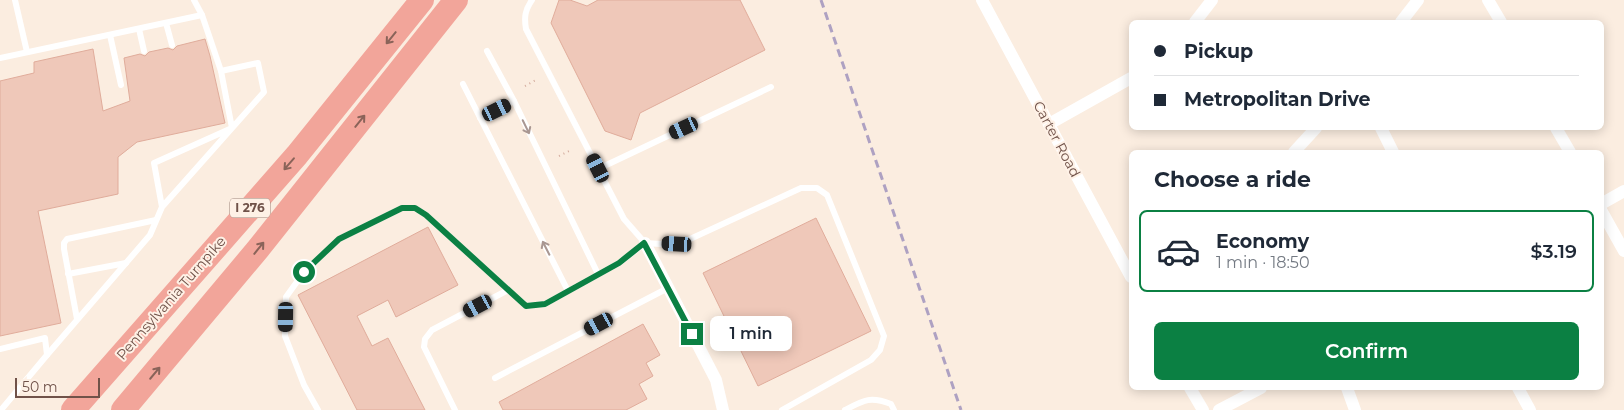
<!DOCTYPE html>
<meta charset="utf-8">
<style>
body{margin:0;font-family:Montserrat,sans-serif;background:#f2f2f3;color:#1f2937;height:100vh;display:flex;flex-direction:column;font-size:19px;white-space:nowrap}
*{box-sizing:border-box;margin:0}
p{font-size:16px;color:#747a83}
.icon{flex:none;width:28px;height:28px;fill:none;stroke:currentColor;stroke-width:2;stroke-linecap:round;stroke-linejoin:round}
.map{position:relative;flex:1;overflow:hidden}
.side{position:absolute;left:1129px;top:150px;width:475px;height:240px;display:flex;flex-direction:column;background:#fff;border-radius:8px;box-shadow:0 2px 12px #0003}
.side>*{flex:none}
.banner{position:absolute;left:1129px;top:20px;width:475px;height:110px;border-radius:8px;box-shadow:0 2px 12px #0003;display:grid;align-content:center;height:110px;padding:0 25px;background:#fff}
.scale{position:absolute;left:15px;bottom:12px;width:85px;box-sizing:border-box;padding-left:5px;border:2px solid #705249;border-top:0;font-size:14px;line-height:18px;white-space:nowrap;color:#705249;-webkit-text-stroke:4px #fef1e6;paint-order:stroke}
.end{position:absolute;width:22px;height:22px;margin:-11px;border:6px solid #0b8043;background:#fff;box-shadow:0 0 0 2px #fff}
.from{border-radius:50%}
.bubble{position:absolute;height:35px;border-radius:8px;background:#fff;box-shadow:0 2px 12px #0003;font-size:16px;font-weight:600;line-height:35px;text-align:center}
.car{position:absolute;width:15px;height:30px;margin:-15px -8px;border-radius:6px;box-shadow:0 0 4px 1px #0007;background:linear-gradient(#222 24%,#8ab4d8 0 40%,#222 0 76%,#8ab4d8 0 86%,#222 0)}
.banner b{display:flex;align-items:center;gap:18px;height:48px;font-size:19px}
.banner b+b{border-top:1px solid #e0e1e3}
.banner i{width:12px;height:12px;background:#1f2937}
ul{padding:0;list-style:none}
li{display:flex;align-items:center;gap:15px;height:82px;margin:0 10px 8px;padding:0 15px;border:2px solid transparent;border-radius:8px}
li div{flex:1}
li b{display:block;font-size:19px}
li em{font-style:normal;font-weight:600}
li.on{border-color:#0b8043}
li>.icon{width:45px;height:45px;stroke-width:1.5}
h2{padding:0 25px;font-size:22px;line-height:60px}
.action{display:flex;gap:10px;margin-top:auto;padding:10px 25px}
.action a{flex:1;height:58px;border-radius:8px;background:#0b8043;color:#fff;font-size:20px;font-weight:600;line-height:58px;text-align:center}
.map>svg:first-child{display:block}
</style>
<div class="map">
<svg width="1624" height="410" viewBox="0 0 1624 410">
<rect width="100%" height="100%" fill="#fbede0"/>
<g fill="#efc8b9" stroke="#e0ac9b">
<path d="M559,0H570L587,6L598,0H740L765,50L640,113L631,140L605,131L551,23Z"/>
<path d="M205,39L210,56L225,123L137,142L118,157V194L38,211L61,323L0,336V81L34,73V62L93,49L103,111L130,101L124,58L140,54L145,56L149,52L168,48L173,50L177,46Z"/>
<path d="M816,218L871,331L758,386L703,273Z"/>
<path d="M428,227L458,285L396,317L388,300L357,316L372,346L388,338L425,410H357L298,295Z"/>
<path d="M643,324L660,355L646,363L653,376L639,384L647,399L626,410H503L499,402Z"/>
</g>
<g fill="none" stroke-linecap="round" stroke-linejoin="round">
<g stroke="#d3ab9d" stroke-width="2" stroke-dasharray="1 4" stroke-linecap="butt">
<path d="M525,86L536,80"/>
<path d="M559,156L571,150"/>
</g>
<g stroke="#fff" stroke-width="6">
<path d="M15,0L27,52"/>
<path d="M194,0L202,15L221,71"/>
<path d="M532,0C525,10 524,17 526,29L624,219L645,243"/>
<path d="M166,23L172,45"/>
<path d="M139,29L144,51"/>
<path d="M110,35L121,85"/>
<path d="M487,51L514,101"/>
<path d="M0,58L202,15"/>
<path d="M463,84L568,291"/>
<path d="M480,118L514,101L598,274"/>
<path d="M598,169L771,87"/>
<path d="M68,274L126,263"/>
<path d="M77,319L64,249V243L67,239L156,220"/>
<path d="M0,349L45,338L47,355L1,410"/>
<path d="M47,355L150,235L162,207L264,92L258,63L221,71L232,128L154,163L162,207"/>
<path d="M495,378L668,288"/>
<path d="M318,410L304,385L285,336L286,297L304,272L339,239L402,208H415L426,215L526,306L545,304L619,263L645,243L677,245L801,188H817L827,195L884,336L880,350L871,360L782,410"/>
<path d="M455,410L424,347L425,339L432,330L508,290"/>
<path d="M845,410C864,400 870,396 891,404L894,410"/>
</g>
<g stroke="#fff" stroke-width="12">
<path d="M982,0L1131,277"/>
<path d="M1488,0L1501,22"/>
<path d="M1195,22L1212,0"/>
<path d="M1401,22L1418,0"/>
<path d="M1049,124L1131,78"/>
<path d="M1381,128L1393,152"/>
<path d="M1556,128L1570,152"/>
<path d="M1294,152L1316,128"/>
<path d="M1601,204L1624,191"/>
<path d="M1601,210L1624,251"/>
<path d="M645,243L716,380L723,410"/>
<path d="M1190,388L1203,410"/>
<path d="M1347,388L1355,410"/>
<path d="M1518,388L1530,410"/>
<path d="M1219,410L1261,388"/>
</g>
<g stroke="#f2a59a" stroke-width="24">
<path d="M73,410L297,155L422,0"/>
<path d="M123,410L258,249L456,0"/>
</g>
<path stroke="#aea1c2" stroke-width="3" stroke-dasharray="8 5" stroke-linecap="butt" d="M821,0L961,410"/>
</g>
<defs><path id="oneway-shaft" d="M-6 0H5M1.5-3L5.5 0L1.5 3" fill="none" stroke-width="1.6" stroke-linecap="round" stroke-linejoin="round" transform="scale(1.25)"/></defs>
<g stroke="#8a6359">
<use href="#oneway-shaft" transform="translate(391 38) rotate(129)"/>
<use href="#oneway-shaft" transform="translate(360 121) rotate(-51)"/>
<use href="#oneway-shaft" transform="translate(289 164) rotate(131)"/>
<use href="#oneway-shaft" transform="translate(259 248) rotate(-51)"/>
<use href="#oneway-shaft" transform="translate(155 373) rotate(-50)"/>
</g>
<g stroke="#a99792">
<use href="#oneway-shaft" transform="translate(526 127) rotate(64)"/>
<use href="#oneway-shaft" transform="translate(546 248) rotate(-117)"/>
</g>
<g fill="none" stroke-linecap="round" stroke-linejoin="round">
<path stroke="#0b8043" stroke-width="6" d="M304,272L339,239L402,208H415L426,215L526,306L545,304L619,263L644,243L692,334"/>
</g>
<g text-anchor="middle" stroke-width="4" stroke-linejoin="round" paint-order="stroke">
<rect fill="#fef1e6" stroke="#9b8278" stroke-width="1" x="230" y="198.5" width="40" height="19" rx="4"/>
<g font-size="12" font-weight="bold" fill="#705249">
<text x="250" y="212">I 276</text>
</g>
<g font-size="14" fill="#705249" stroke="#fef1e6">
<text transform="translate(1057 139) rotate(62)" y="5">Carter Road</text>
<text transform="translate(171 298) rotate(-49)" y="5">Pennsylvania Turnpike</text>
</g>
</g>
</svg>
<div class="scale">50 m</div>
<i class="end from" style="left:304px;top:272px"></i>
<i class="end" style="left:692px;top:334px"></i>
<div class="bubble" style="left:710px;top:316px;width:82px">1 min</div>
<i class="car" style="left:497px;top:110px;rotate:64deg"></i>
<i class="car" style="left:684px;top:128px;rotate:245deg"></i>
<i class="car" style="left:598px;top:168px;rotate:333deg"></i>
<i class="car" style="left:677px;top:244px;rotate:273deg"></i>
<i class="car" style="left:478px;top:306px;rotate:242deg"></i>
<i class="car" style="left:286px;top:317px;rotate:181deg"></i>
<i class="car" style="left:599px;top:324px;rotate:242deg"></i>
<div class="banner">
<b><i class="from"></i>Pickup</b>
<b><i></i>Metropolitan Drive</b>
</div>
<section class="side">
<h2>Choose a ride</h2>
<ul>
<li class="on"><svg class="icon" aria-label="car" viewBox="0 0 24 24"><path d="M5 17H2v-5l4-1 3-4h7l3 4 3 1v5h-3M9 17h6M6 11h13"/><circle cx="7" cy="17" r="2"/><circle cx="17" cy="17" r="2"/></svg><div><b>Economy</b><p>1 min · 18:50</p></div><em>$3.19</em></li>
</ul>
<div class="action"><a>Confirm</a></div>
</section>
</div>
